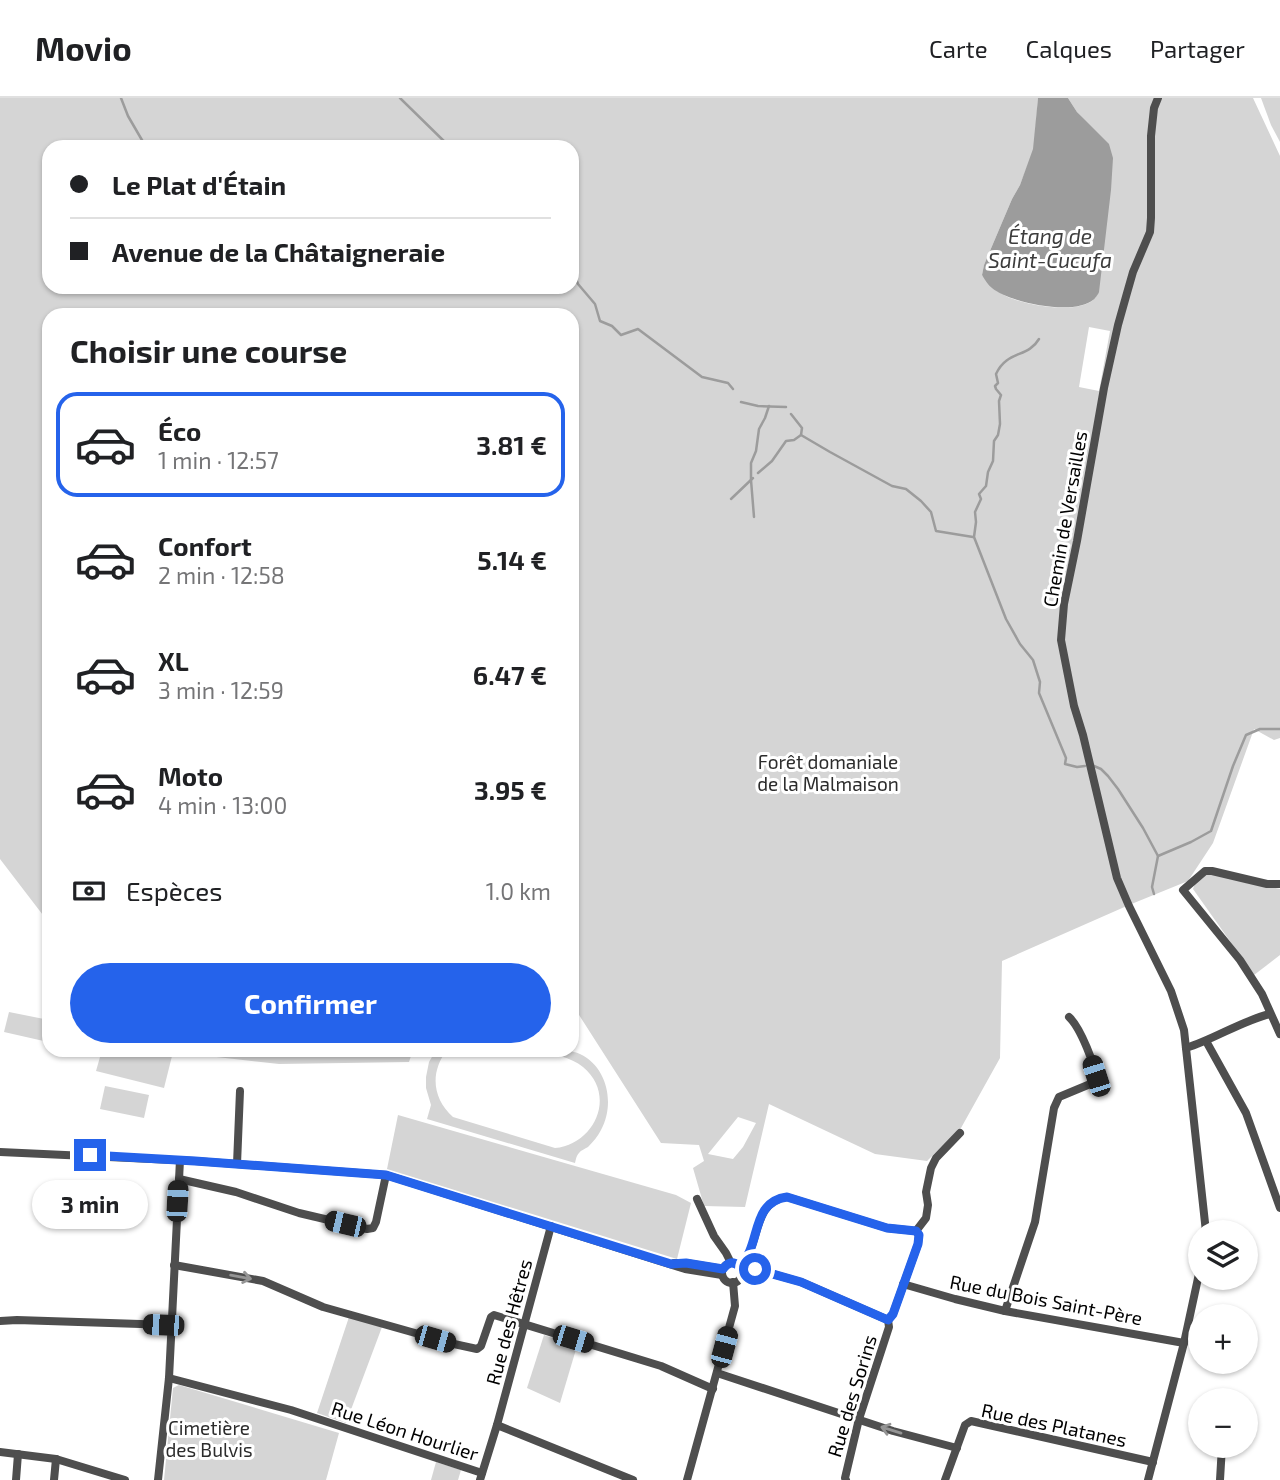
<!DOCTYPE html>
<html lang="fr">
<meta charset="utf-8">
<style>
body{margin:0;font-family:"Exo 2",sans-serif;background:#f6f6f6;color:#202124;height:100vh;display:flex;flex-direction:column;font-size:26px;white-space:nowrap}
*{box-sizing:border-box;margin:0}
p{font-size:23px;color:#757577}
.icon{flex:none;width:38px;height:38px;fill:none;stroke:currentColor;stroke-width:2;stroke-linecap:round;stroke-linejoin:round}
.map{position:relative;flex:1;overflow:hidden}
.side{position:absolute;left:42px;top:210px;width:537px;height:749px;display:flex;flex-direction:column;background:#fff;border-radius:21px;box-shadow:0 2px 5px #0004}
.side>*{flex:none}
.top-card{position:absolute;left:42px;top:42px;width:537px;height:154px;border-radius:21px;box-shadow:0 2px 5px #0004;display:grid;align-content:center;height:154px;padding:0 28px;background:#fff}
.fabs{position:absolute;left:1188px;top:1122px;display:grid;gap:14px}
.fabs a{display:grid;place-items:center;width:70px;height:70px;border-radius:50%;background:#fff;box-shadow:0 2px 5px #0004;font-size:35px}
.end{position:absolute;width:32px;height:32px;margin:-16px;border:9px solid #2563eb;background:#fff;box-shadow:0 0 0 4px #fff}
.from{border-radius:50%}
.bubble{position:absolute;height:49px;border-radius:24px;background:#fff;box-shadow:0 2px 5px #0004;font-size:23px;font-weight:700;line-height:49px;text-align:center}
.car{position:absolute;width:21px;height:42px;margin:-21px -10px;border-radius:9px;box-shadow:0 0 5px 2px #0007;background:linear-gradient(#222 24%,#8ab4d8 0 40%,#222 0 76%,#8ab4d8 0 86%,#222 0)}
.top-card b{display:flex;align-items:center;gap:24px;height:66px;font-size:26px}
.top-card b+b{border-top:2px solid #e0e0e0}
.top-card i{width:18px;height:18px;background:#202124}
ul{padding:0;list-style:none}
li{display:flex;align-items:center;gap:21px;height:105px;margin:0 14px 10px;padding:0 14px;border:4px solid transparent;border-radius:21px}
li div{flex:1}
li b{display:block;font-size:26px}
li em{font-style:normal;font-weight:700}
li.active{border-color:#2563eb}
li>.icon{width:63px;height:63px;stroke-width:1.5}
h2{padding:0 28px;font-size:32px;line-height:84px}
.pay{display:flex;align-items:center;gap:18px;height:77px;padding:0 28px;font-size:26px}
.pay p{margin-inline-start:auto}
.button{display:flex;gap:14px;margin-top:auto;padding:14px 28px}
.button a{flex:1;height:80px;border-radius:42px;background:#2563eb;color:#fff;font-size:28px;font-weight:700;line-height:80px;text-align:center}
header{display:flex;align-items:center;gap:42px;box-sizing:border-box;height:98px;padding:0 35px;background:#fff;border-bottom:2px solid #e0e0e0}
header strong{font-size:33px}
nav{display:flex;gap:38px;margin-inline-start:auto;font-size:24px}
.map>svg:first-child{display:block}
</style>
<header>
<strong>Movio</strong>
<nav><a>Carte</a><a>Calques</a><a>Partager</a></nav>
</header>
<div class="map">
<svg width="1280" height="1382" viewBox="0 0 1280 1382">
<rect width="100%" height="100%" fill="#fff"/>
<g fill="#d5d5d5" fill-rule="evenodd">
<path d="M0,0H1038L1034,51L1020,87L1012,101L984,167L982,177C988,183 994,192 1002,196C1020,207 1076,217 1093,202C1094,202 1099,194 1099,193L1087,25L1077,14L1068,0H1253L1280,58V640L1274,642L1254,631L1213,745L1188,783L1129,807L1002,863L1000,960L961,1030L927,1063L875,1056L769,1006L745,1109L704,1108L693,1070L704,1063L699,1047L661,1045L572,906V217H49V825L0,761ZM49,49H572V189H49ZM1089,229L1110,233L1099,293L1079,289ZM738,1019L756,1025L743,1049L733,1061L708,1056Z"/>
<path d="M1261,0H1280V44L1271,27Z"/>
<path d="M1204,773L1280,791V857L1254,877L1193,791L1197,780Z"/>
<path d="M9,914L49,922L48,944L4,934Z"/>
<path d="M102,952H413L409,964L279,966L173,954L164,990L96,973Z"/>
<path d="M436,952H447C430,974 432,1000 453,1019L555,1050C595,1046 617,997 583,969C571,959 552,956 537,952C552,952 567,950 580,956C608,969 615,1007 601,1032C598,1038 593,1044 588,1049C585,1051 581,1052 579,1055C576,1058 576,1062 575,1065L427,1021L431,1007L426,990V979L429,964Z"/>
<path d="M105,988L149,997L144,1020L100,1011Z"/>
<path d="M398,1017L676,1097L691,1105L677,1161L387,1071Z"/>
<path d="M349,1219L382,1229L346,1325L317,1315Z"/>
<path d="M544,1237L577,1248L560,1305L527,1290Z"/>
<path d="M179,1287L339,1335L326,1382H164L173,1290Z"/>
<path d="M436,1364L461,1372L458,1382H431Z"/>
</g>
<path fill="#9c9c9c" d="M1038,0H1068L1077,14L1109,46L1113,60L1111,92L1099,194C1099,195 1094,202 1093,202C1074,218 1010,205 992,190C988,187 985,182 982,177L984,167L1012,101L1020,87L1033,51Z"/>
<g fill="none" stroke-linecap="round" stroke-linejoin="round">
<g stroke="#9c9c9c" stroke-width="2.5">
<path d="M121,0L128,18L146,49"/>
<path d="M400,0L450,49"/>
<path d="M572,171L578,186L595,206L600,223L612,228L621,237L638,231L702,279L728,285L733,291"/>
<path d="M1039,241C1028,260 1007,252 996,276L998,285L995,288L996,291L1001,297L999,303L1000,326L998,337L994,343L993,363L988,374L986,388L979,396L981,401L975,414L976,424L974,439L1006,521L1020,546L1033,562L1040,584L1039,595L1066,660L1065,666L1077,669L1085,668"/>
<path d="M741,304L758,308L786,309"/>
<path d="M791,316L802,330L801,337L830,354L892,388L906,391L921,403L931,414L936,433L973,439"/>
<path d="M758,375L772,363L786,343L794,342L801,337"/>
<path d="M731,401L753,380"/>
<path d="M754,419L751,382V365L756,353L759,331L765,320L769,308"/>
<path d="M1094,668L1101,671L1108,678L1118,691L1143,730L1158,758L1152,789L1154,796"/>
<path d="M1158,758L1191,744L1211,733L1233,668L1246,637L1260,631H1280"/>
</g>
<g stroke="#4e4e4e" stroke-width="8">
<path d="M1158,0L1154,10L1151,38V120L1150,134L1133,174L1127,195L1118,227L1104,290L1077,443L1064,506L1061,542L1074,608L1083,637L1117,780L1129,808L1171,893L1184,932L1206,1134"/>
<path d="M1280,786H1267L1212,773H1205L1183,792L1240,862L1262,896L1280,936"/>
<path d="M1206,943L1246,1015L1280,1110"/>
<path d="M1186,950C1215,941 1241,923 1270,916"/>
<path d="M0,1054L195,1063L386,1077L685,1171L722,1177"/>
<path d="M237,1066L240,993"/>
<path d="M179,1081L236,1094L299,1115L367,1131L373,1130L376,1124L386,1077"/>
<path d="M697,1101L714,1138L726,1155L731,1165"/>
<path d="M674,1165H686L723,1171"/>
<circle cx="732" cy="1175" r="10"/>
<path d="M174,1167L263,1183L323,1209L454,1246L477,1251L481,1248L491,1219L494,1217L661,1268L713,1291"/>
<path d="M739,1168C762,1150 750,1104 787,1099L887,1130L916,1133"/>
<path d="M741,1173L755,1171L801,1184L888,1222"/>
<path d="M903,1186L955,1201L1005,1213L1184,1245"/>
<path d="M1005,1213L1035,1124L1054,1010L1059,999L1095,984C1098,970 1079,928 1069,919"/>
<path d="M0,1223L17,1222L171,1227"/>
<path d="M717,1275L893,1333L957,1350"/>
<path d="M169,1280L291,1312L482,1375"/>
<path d="M497,1327L551,1128"/>
<path d="M0,1354L56,1361L125,1382"/>
<path d="M16,1382L18,1356"/>
<path d="M54,1382L56,1361"/>
<path d="M158,1382L169,1280L180,1062"/>
<path d="M480,1382L497,1327L633,1382"/>
<path d="M687,1382L735,1208L733,1184"/>
<path d="M846,1382L845,1380L859,1321L889,1229L888,1222L893,1216L918,1146L919,1137L916,1133L926,1120L928,1107L926,1094L931,1070L936,1060L960,1035"/>
<path d="M945,1382L965,1327L971,1323L1153,1364"/>
<path d="M1148,1382L1184,1245L1200,1171"/>
<path d="M1220,1382L1222,1348"/>
</g>
</g>
<defs><path id="oneway-shaft" d="M-6 0H5M1.5-3L5.5 0L1.5 3" fill="none" stroke-width="1.6" stroke-linecap="round" stroke-linejoin="round" transform="scale(1.75)"/></defs>
<g stroke="#959595">
<use href="#oneway-shaft" transform="translate(241 1179) rotate(10)"/>
<use href="#oneway-shaft" transform="translate(891 1332) rotate(-163)"/>
</g>
<g fill="none" stroke-linecap="round" stroke-linejoin="round">
<path stroke="#2563eb" stroke-width="9" d="M90,1057L195,1063L386,1077L671,1166L686,1165L723,1171C728,1164 733,1163 739,1168C762,1150 749,1104 787,1099L887,1130L916,1133L919,1137L918,1146L893,1216L888,1222L801,1184L755,1171"/>
</g>
<g text-anchor="middle" stroke-width="6" stroke-linejoin="round" paint-order="stroke">
<g font-size="19" fill="#000" stroke="#fff">
<text transform="translate(1065 421) rotate(-80)" y="7">Chemin de Versailles</text>
<text transform="translate(1046 1202) rotate(11)" y="7">Rue du Bois Saint-Père</text>
<text transform="translate(509 1224) rotate(-75)" y="7">Rue des Hêtres</text>
<text transform="translate(852 1298) rotate(-73)" y="7">Rue des Sorins</text>
<text transform="translate(1054 1327) rotate(12)" y="7">Rue des Platanes</text>
<text transform="translate(405 1333) rotate(18)" y="7">Rue Léon Hourlier</text>
</g>
<g font-size="19" fill="#2c2c2c" stroke="#fff">
<text x="828" y="671">Forêt domaniale<tspan x="828" dy="22">de la Malmaison</tspan></text>
<text x="209" y="1337">Cimetière<tspan x="209" dy="22">des Bulvis</tspan></text>
</g>
<g font-size="21" font-style="italic" fill="#3d3d3d" stroke="#fff">
<text x="1050" y="146">Étang de<tspan x="1050" dy="24">Saint-Cucufa</tspan></text>
</g>
</g>
</svg>
<div class="fabs">
<a><svg class="icon" aria-label="layers" viewBox="0 0 24 24"><path d="M12 4l9 5-9 5-9-5zM3 14l9 5 9-5"/></svg></a>
<a>+</a>
<a>−</a>
</div>
<i class="end from" style="left:755px;top:1171px"></i>
<i class="end" style="left:90px;top:1057px"></i>
<div class="bubble" style="left:32px;top:1082px;width:116px">3 min</div>
<i class="car" style="left:1096px;top:978px;rotate:342deg"></i>
<i class="car" style="left:177px;top:1103px;rotate:3deg"></i>
<i class="car" style="left:345px;top:1126px;rotate:283deg"></i>
<i class="car" style="left:163px;top:1227px;rotate:272deg"></i>
<i class="car" style="left:435px;top:1241px;rotate:106deg"></i>
<i class="car" style="left:573px;top:1241px;rotate:107deg"></i>
<i class="car" style="left:724px;top:1249px;rotate:15deg"></i>
<div class="top-card">
<b><i class="from"></i>Le Plat d'Étain</b>
<b><i></i>Avenue de la Châtaigneraie</b>
</div>
<section class="side">
<h2>Choisir une course</h2>
<ul>
<li class="active"><svg class="icon" aria-label="car" viewBox="0 0 24 24"><path d="M5 17H2v-5l4-1 3-4h7l3 4 3 1v5h-3M9 17h6M6 11h13"/><circle cx="7" cy="17" r="2"/><circle cx="17" cy="17" r="2"/></svg><div><b>Éco</b><p>1 min · 12:57</p></div><em>3.81 €</em></li>
<li><svg class="icon" aria-label="car" viewBox="0 0 24 24"><path d="M5 17H2v-5l4-1 3-4h7l3 4 3 1v5h-3M9 17h6M6 11h13"/><circle cx="7" cy="17" r="2"/><circle cx="17" cy="17" r="2"/></svg><div><b>Confort</b><p>2 min · 12:58</p></div><em>5.14 €</em></li>
<li><svg class="icon" aria-label="car" viewBox="0 0 24 24"><path d="M5 17H2v-5l4-1 3-4h7l3 4 3 1v5h-3M9 17h6M6 11h13"/><circle cx="7" cy="17" r="2"/><circle cx="17" cy="17" r="2"/></svg><div><b>XL</b><p>3 min · 12:59</p></div><em>6.47 €</em></li>
<li><svg class="icon" aria-label="car" viewBox="0 0 24 24"><path d="M5 17H2v-5l4-1 3-4h7l3 4 3 1v5h-3M9 17h6M6 11h13"/><circle cx="7" cy="17" r="2"/><circle cx="17" cy="17" r="2"/></svg><div><b>Moto</b><p>4 min · 13:00</p></div><em>3.95 €</em></li>
</ul>
<div class="pay"><svg class="icon" aria-label="cash" viewBox="0 0 24 24"><path d="M3 7h18v10H3z"/><circle cx="12" cy="12" r="2"/></svg>Espèces<p>1.0 km</p></div>
<div class="button"><a>Confirmer</a></div>
</section>
</div>
